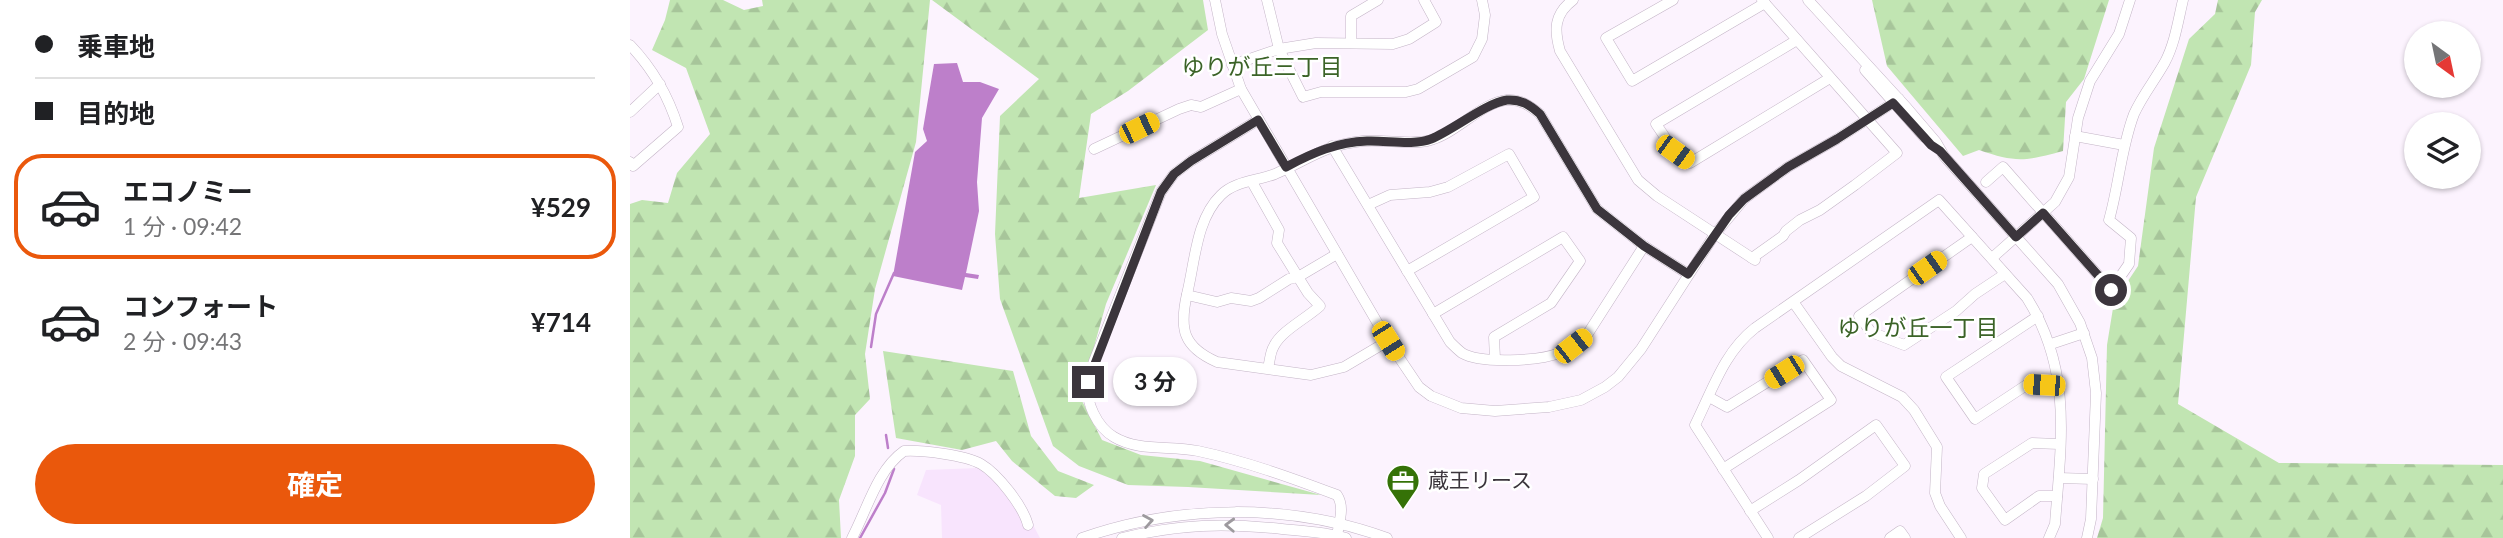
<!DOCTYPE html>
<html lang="ja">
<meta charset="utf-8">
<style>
body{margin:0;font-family:Lato,"Noto Sans JP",sans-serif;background:#f6f6f6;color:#202124;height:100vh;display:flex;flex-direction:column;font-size:26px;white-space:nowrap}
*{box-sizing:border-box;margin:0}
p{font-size:23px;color:#757577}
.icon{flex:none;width:38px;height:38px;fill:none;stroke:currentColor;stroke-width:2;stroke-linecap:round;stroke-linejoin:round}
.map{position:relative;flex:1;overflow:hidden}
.drawer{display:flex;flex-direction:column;background:#fff;width:630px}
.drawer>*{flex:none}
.guide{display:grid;align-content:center;height:154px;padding:0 35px;background:#fff}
.needle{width:46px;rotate:147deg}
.fabs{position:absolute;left:1774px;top:21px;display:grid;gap:14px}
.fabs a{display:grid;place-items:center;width:77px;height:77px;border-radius:50%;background:#fff;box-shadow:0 2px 5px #0004;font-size:35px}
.end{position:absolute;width:32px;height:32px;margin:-16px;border:9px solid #3b353c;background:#fff;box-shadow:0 0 0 4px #fff}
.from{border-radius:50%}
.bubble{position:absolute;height:49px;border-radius:24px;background:#fff;box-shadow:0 2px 5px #0004;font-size:23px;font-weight:700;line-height:49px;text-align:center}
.car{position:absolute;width:21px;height:42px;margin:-21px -10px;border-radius:9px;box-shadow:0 0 5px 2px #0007;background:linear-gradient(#f5c518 24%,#345 0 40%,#f5c518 0 76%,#345 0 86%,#f5c518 0)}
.guide b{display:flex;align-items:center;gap:24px;height:66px;font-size:26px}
.guide b+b{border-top:2px solid #e0e0e0}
.guide i{width:18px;height:18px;background:#202124}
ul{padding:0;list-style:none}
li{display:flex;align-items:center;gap:21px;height:105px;margin:0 14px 10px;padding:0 21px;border:4px solid transparent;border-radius:28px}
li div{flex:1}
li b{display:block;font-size:26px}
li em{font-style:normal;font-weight:700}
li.on{border-color:#ea580c}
li>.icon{width:63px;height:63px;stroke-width:1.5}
.button{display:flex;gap:14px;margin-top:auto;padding:14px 35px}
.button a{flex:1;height:80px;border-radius:42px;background:#ea580c;color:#fff;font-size:28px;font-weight:700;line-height:80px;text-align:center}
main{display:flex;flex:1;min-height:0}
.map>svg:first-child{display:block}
</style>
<main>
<section class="drawer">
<div class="guide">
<b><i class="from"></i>乗車地</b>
<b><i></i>目的地</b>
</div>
<ul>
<li class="on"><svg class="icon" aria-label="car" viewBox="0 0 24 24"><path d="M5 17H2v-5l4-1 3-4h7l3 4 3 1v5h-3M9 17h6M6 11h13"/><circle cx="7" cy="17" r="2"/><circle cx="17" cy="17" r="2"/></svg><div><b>エコノミー</b><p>1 分 · 09:42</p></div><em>¥529</em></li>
<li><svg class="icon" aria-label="car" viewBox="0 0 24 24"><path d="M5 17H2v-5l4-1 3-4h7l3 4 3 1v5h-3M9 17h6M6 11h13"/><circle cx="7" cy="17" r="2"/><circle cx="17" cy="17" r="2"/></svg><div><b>コンフォート</b><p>2 分 · 09:43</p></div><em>¥714</em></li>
</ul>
<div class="button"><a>確定</a></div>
</section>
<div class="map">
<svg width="1873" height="538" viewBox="0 0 1873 538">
<defs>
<pattern id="forest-firs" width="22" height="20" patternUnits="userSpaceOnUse" patternTransform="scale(1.75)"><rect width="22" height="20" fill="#c1e5b2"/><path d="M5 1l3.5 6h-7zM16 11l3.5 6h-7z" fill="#a7c59a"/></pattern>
</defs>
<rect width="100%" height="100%" fill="#fcf3fe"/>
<path fill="#f8e4fd" d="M348,468L391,502L410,538H312L311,505L287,495L296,470Z"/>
<g fill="url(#forest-firs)">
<path d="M40,0H93L114,10L133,6L132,0H300L286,142L245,289L235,354L240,399L225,415V456L209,500L211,538H0V204L12,200L38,203L47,173L80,134L56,68L22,50L35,20Z"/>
<path d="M302,0H573L578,30L498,91L461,114L449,198L526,185L476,304L450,397L472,440L511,455L570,461L691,495L558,487L498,485L449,466L423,446L370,299L365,234L370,116L409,79Z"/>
<path d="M1242,0H1479L1454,79L1436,102L1433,151C1396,161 1386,163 1349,150L1333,156L1257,66Z"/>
<path d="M1588,0H1632L1625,12L1621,65L1566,197L1548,404L1649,463L1873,465V538H1467L1473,518L1477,345L1484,302L1508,266L1524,148L1559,39L1585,14Z"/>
<path d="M253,351L383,371L401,436L428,471L464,485L446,498L425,496L382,461L366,441L332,450L266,438Z"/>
</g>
<path fill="#bd7fca" d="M327,63L333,82H350L369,89L352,118L347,182L349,211L336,273L349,275L348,279L335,277L332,290L263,276L285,152L297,141L293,129L304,64Z"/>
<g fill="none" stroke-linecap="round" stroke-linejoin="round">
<g stroke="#bd7fca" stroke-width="2.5">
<path d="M241,347L246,314L264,273"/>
<path d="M256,435L258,448"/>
<path d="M230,538L255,493L264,469"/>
</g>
<defs>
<g id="minor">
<path d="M585,0L592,34L611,89L758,341L789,387L801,396L831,408L865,411L919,407L951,400L975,387L988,377L1011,349L1085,234L1114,199L1158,167L1207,139L1269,99"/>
<path d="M637,0L649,49L673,97L691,92H776L788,89L843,57L852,39L855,15L852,0"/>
<path d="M943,0C924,14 924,30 930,51L1008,180L1027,196L1125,260"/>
<path d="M1043,0L976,38L1002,81L1135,3"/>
<path d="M1178,0L1277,108L1306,142L1314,156L1428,284L1450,323L1462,358L1466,393L1461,519L1457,538"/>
<path d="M1167,40L1026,124L1045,152L1060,163L1200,78"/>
<path d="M721,43V16L748,0"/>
<path d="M0,45C23,69 38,95 48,127L3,166L0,162"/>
<path d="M602,65L649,49L686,43L763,44L779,39L806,22L794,0"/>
<path d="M1235,70L1294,137"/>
<path d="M0,112L30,84"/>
<path d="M628,120L561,161L544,174L531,192L464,361C462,368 459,375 458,382C455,402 467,427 484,437C509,452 541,445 568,451C615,461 662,478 707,495C715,507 709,522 707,536"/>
<path d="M1445,136L1494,145"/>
<path d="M702,146L820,342C823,345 828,350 832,353C850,364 910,361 929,353C939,349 948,341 957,335L1014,246"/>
<path d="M464,149L549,109L561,105L571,107L611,89"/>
<path d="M1356,182L1373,167L1481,290L1499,264L1501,238L1479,220C1489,185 1491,148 1504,114C1512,96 1525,80 1535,62C1545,43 1548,21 1553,0"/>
<path d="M738,205L760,195L800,192L818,187L879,154L904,197L777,271"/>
<path d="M1342,237L1229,316L1241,332L1274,345L1326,311L1345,294L1375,274"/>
<path d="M1122,258L1153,236L1156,231L1170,220L1190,210L1225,185L1267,153L1132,0"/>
<path d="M1362,258L1425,202L1439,177L1448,118L1460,81L1489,34L1500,0"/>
<path d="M557,295L587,302L601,298L621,301L629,298L659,279L668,277L647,243L649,230L622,182"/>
<path d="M1164,303L1202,357L1211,366L1272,397L1284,410L1307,447L1305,493L1310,506L1331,538"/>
<path d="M803,314L933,237L950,261L921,303L864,337L865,359"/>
<path d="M1408,316L1316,377L1345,419L1398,384L1430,386"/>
<path d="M758,341L714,367L681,375L587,362C553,347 549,329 557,294C565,262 566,219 591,195C605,181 627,181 645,174C679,159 694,145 733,141C754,139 777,145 797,141C825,135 850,103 877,100C891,99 900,106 910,114L967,209L1014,246L1058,274"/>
<path d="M1421,344L1454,333"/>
<path d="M638,368C640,361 640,352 644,346C651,331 677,318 690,306L678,293L668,277L707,254"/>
<path d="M1079,397L1097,407L1173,360L1201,400L1093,469"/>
<path d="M1429,478L1463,479"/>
<path d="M1427,496H1409L1375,520L1352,488L1354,474L1402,443L1429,444"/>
<path d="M1120,511L1169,480L1246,425L1275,466L1236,496L1169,538"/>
<path d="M222,538C237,510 247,470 274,451C292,450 335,455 351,464C368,474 393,506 398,525"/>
<path d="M452,538C549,504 661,503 757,538"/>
<path d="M492,538C550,524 594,523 652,529C674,531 696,532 716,538"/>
<path d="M1138,538L1065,425C1082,391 1094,352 1125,328L1309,200L1397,298C1443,371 1431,443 1425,524L1419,538"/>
<path d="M1260,538L1270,531L1275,538"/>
</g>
</defs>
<use href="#minor" stroke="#c3b4c6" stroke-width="11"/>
<use href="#minor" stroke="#fff" stroke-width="10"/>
</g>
<defs><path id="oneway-chevron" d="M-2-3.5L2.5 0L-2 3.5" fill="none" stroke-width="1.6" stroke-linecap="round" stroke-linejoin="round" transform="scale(1.75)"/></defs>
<g stroke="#9d9a9e">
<use href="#oneway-chevron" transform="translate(518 521) rotate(-10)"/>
<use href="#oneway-chevron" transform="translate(600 525) rotate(-178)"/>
</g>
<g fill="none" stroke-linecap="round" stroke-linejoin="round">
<path stroke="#3b353c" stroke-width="9" d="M458,382L531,192L544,174L561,161L628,120L656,167C682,153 707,142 737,141C756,140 783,146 801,139C823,130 856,103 877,100C891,99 900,105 910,114L967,209L1014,246L1058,274L1099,215L1114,199L1158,167L1207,139L1263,103L1301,145L1310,151L1386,237L1413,213L1481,290"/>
</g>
<defs>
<symbol id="office-pin" viewBox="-11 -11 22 30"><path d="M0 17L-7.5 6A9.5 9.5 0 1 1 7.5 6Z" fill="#357207" stroke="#fff"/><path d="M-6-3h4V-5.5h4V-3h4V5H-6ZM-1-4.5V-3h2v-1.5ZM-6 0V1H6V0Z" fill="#fff"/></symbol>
</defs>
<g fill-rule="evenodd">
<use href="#office-pin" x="754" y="462" width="38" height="52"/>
</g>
<g text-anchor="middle" stroke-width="5" stroke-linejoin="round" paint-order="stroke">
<g font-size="21" fill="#3b353c" stroke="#fff" text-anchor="start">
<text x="798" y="488">蔵王リース</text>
</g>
<g font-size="23" fill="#3b6327" stroke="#fff">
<text x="632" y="75">ゆりが丘三丁目</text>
<text x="1288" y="336">ゆりが丘一丁目</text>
</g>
</g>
</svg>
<div class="fabs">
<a><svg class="needle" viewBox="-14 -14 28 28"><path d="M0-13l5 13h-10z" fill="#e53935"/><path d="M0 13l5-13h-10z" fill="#757577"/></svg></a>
<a><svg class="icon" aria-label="layers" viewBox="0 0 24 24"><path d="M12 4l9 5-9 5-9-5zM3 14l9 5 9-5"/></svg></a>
</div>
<i class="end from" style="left:1481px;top:290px"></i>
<i class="end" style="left:458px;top:382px"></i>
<div class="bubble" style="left:483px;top:357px;width:84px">3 分</div>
<i class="car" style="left:509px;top:128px;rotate:64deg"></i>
<i class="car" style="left:1045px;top:152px;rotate:126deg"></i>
<i class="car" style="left:1297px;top:268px;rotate:55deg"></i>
<i class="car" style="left:758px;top:341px;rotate:148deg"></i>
<i class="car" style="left:943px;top:346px;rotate:52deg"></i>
<i class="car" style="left:1154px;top:372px;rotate:238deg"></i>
<i class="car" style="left:1414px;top:385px;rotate:273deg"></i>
</div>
</main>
